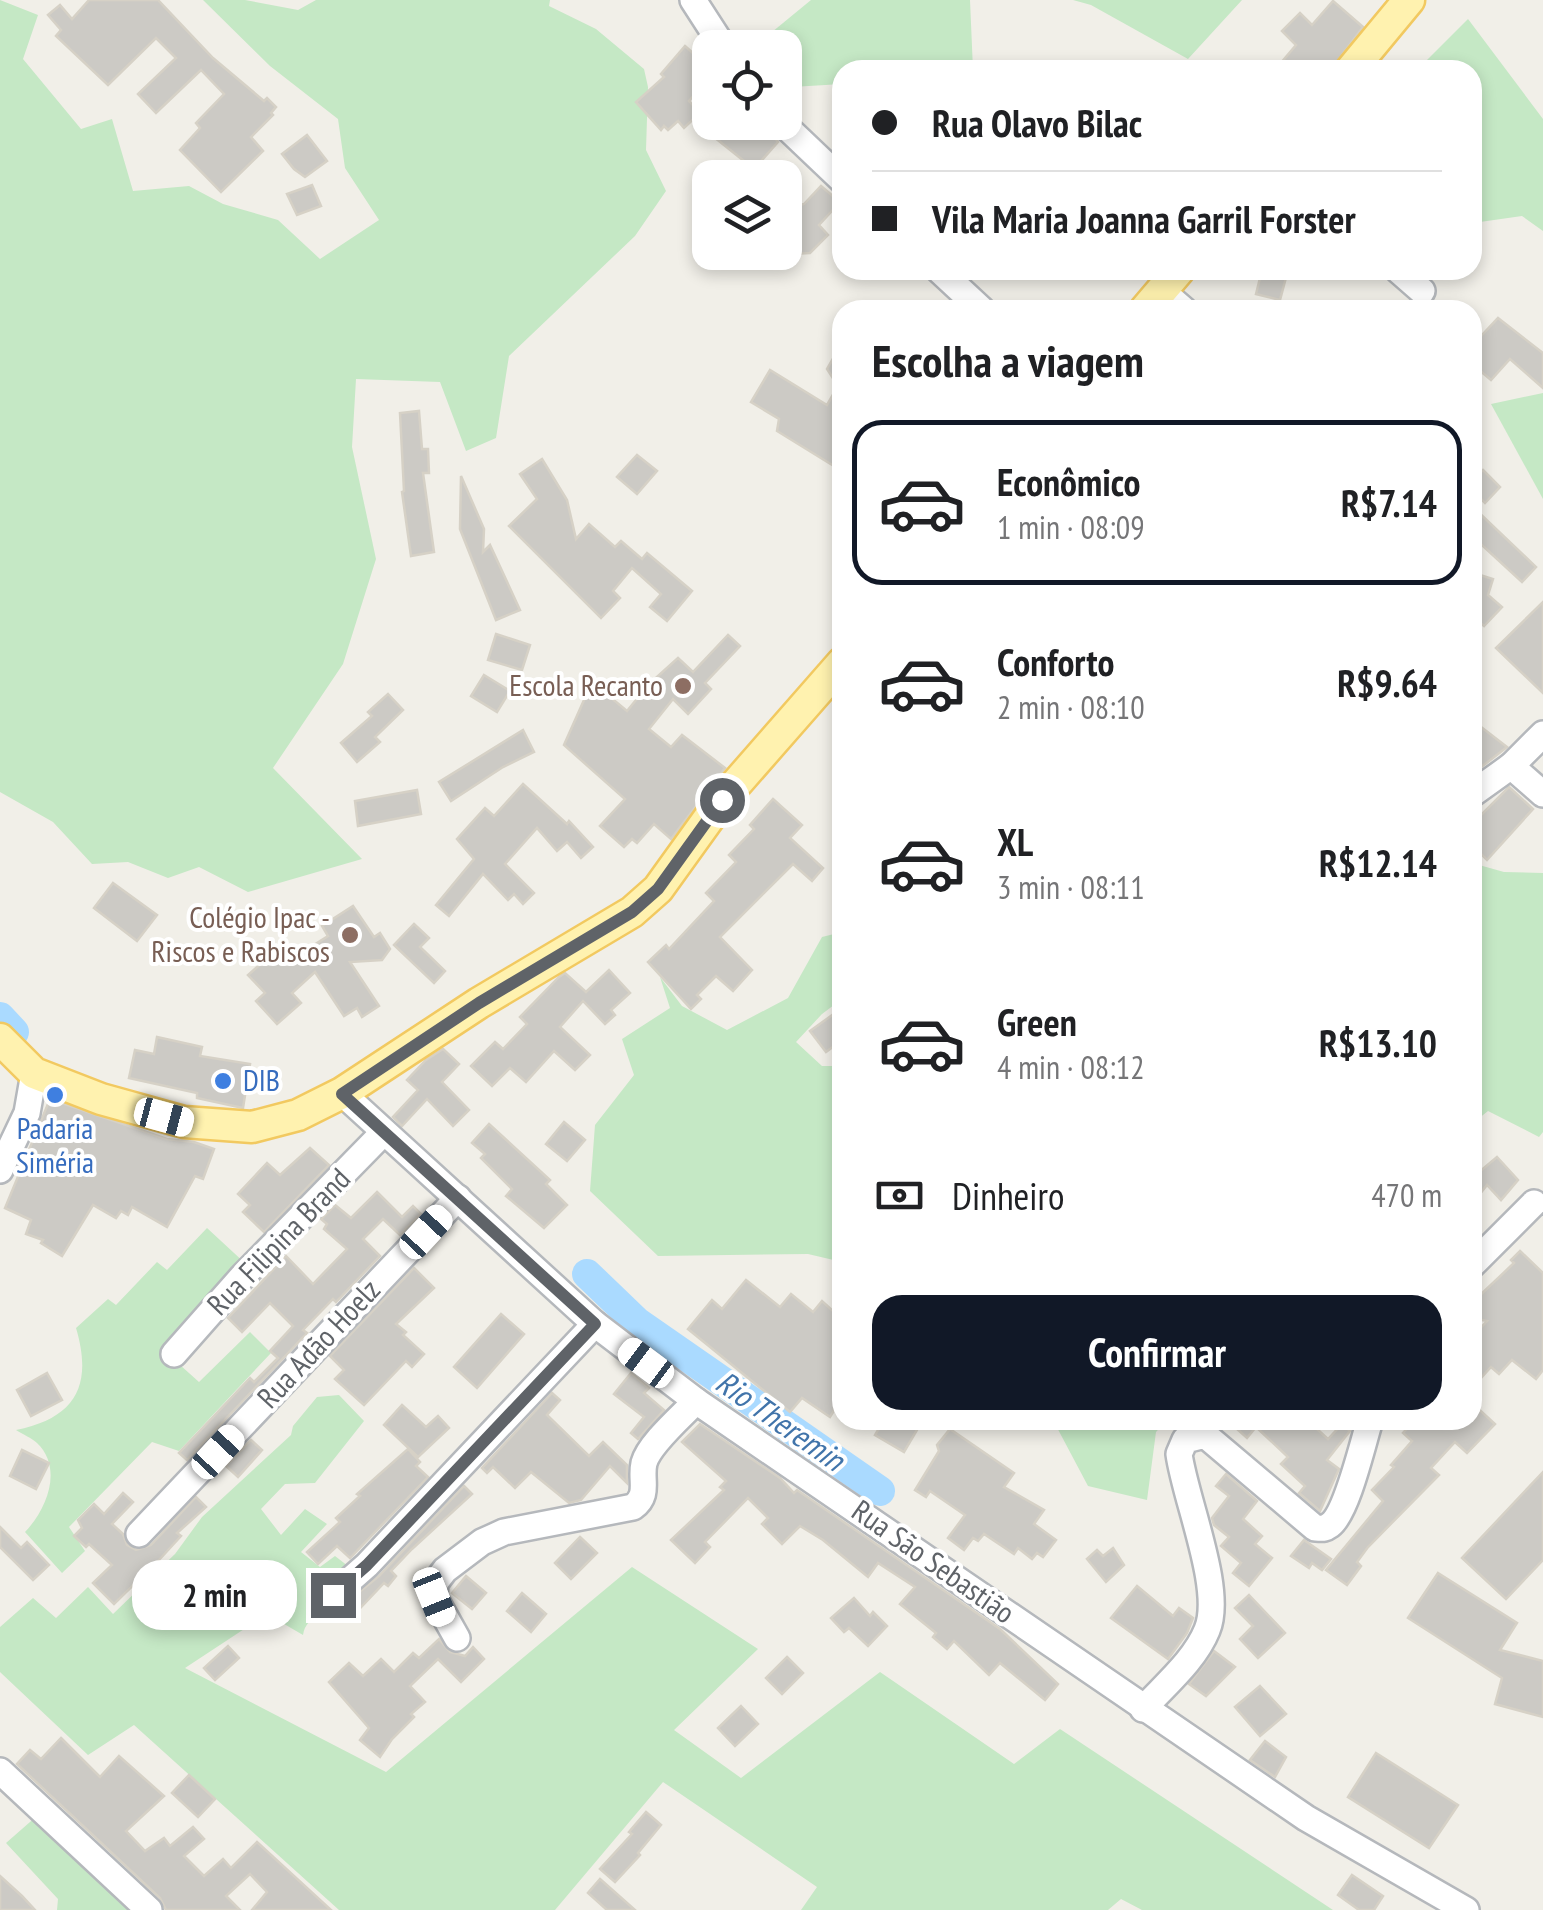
<!DOCTYPE html>
<html lang="pt">
<meta charset="utf-8">
<style>
body{margin:0;font-family:"PT Sans Narrow",sans-serif;background:#f6f6f6;color:#202124;height:100vh;display:flex;flex-direction:column;font-size:38px;white-space:nowrap}
*{box-sizing:border-box;margin:0}
p{font-size:32px;color:#757577}
.icon{flex:none;width:55px;height:55px;fill:none;stroke:currentColor;stroke-width:2;stroke-linecap:round;stroke-linejoin:round}
.map{position:relative;flex:1;overflow:hidden}
.side{position:absolute;left:832px;top:300px;width:650px;height:1130px;display:flex;flex-direction:column;background:#fff;border-radius:30px;box-shadow:0 5px 15px #0003}
.side>*{flex:none}
.banner{position:absolute;left:832px;top:60px;width:650px;height:220px;border-radius:30px;box-shadow:0 5px 15px #0003;display:grid;align-content:center;height:220px;padding:0 40px;background:#fff}
.controls{position:absolute;left:692px;top:30px;display:grid;gap:20px}
.controls a{display:grid;place-items:center;width:110px;height:110px;border-radius:20px;background:#fff;box-shadow:0 5px 15px #0003;font-size:50px}
.end{position:absolute;width:45px;height:45px;margin:-22px;border:12px solid #5f6368;background:#fff;box-shadow:0 0 0 5px #fff}
.from{border-radius:50%}
.bubble{position:absolute;height:70px;border-radius:30px;background:#fff;box-shadow:0 5px 15px #0003;font-size:32px;font-weight:700;line-height:70px;text-align:center}
.car{position:absolute;width:30px;height:60px;margin:-30px -15px;border-radius:12px;box-shadow:0 0 8px 2px #0007;background:linear-gradient(#fff 24%,#345 0 40%,#fff 0 76%,#345 0 86%,#fff 0)}
.banner b{display:flex;align-items:center;gap:35px;height:95px;font-size:38px}
.banner b+b{border-top:2px solid #e0e0e0}
.banner i{width:25px;height:25px;background:#202124}
ul{padding:0;list-style:none}
li{display:flex;align-items:center;gap:30px;height:165px;margin:0 20px 15px;padding:0 20px;border:5px solid transparent;border-radius:30px}
li div{flex:1}
li b{display:block;font-size:38px}
li em{font-style:normal;font-weight:700}
li.current{border-color:#111827}
li>.icon{width:90px;height:90px;stroke-width:1.5}
h2{padding:0 40px;font-size:45px;line-height:120px}
.pay{display:flex;align-items:center;gap:25px;height:110px;padding:0 40px;font-size:38px}
.pay p{margin-inline-start:auto}
.primary-button{display:flex;gap:20px;margin-top:auto;padding:20px 40px}
.primary-button a{flex:1;height:115px;border-radius:30px;background:#111827;color:#fff;font-size:40px;font-weight:700;line-height:115px;text-align:center}
.map>svg:first-child{display:block}
</style>
<div class="map">
<svg width="1543" height="1910" viewBox="0 0 1543 1910">
<rect width="100%" height="100%" fill="#f1efe8"/>
<g fill="#c5e8c5">
<path d="M0,0L38,15L23,59L81,129L112,119L133,191L189,186L223,204L278,220L320,259L379,220L345,168L338,119L270,66L203,0H245L298,10L316,0H550L549,6L596,29L644,69L648,87L646,150L666,191L635,236L509,356L496,438L466,451L440,382L356,379L352,447L376,559L343,664L273,768L362,859L248,892L199,867L168,878L128,862L92,864L53,822L0,792Z"/>
<path d="M811,0H970L973,70H842V84L792,87L785,77V48L764,47L760,42Z"/>
<path d="M1073,0H1242L1188,59L1091,5Z"/>
<path d="M1468,19L1543,119V231L1522,216L1473,223L1472,70H1417Z"/>
<path d="M1543,393V499L1491,404Z"/>
<path d="M1472,863L1504,872L1543,873V1132L1539,1137L1488,1111L1473,1123Z"/>
<path d="M842,932V999L822,1014L796,1042L822,1066H842V1262L808,1254L658,1256L590,1191L595,1125L634,1075L622,1039L670,1008L660,977L682,1006L727,1030L788,998L822,937Z"/>
<path d="M207,1228L247,1265L170,1356L199,1382L250,1332L271,1353L179,1451L152,1442L69,1527L85,1551L62,1573L25,1532C46,1510 64,1469 37,1443C32,1438 22,1434 16,1430C76,1418 93,1385 76,1328L108,1299L116,1305L157,1262L167,1270Z"/>
<path d="M339,1395L364,1421L315,1483L285,1484L261,1509L281,1535L305,1509L327,1524L301,1552L320,1567L335,1556L357,1573C327,1590 334,1588 316,1614C309,1623 305,1624 303,1635L267,1614L185,1668L386,1772L632,1567L758,1649L674,1730L741,1778L880,1672L1014,1764L1060,1729L1333,1910H1142L1121,1899L1108,1910H801L817,1887L663,1782L555,1910H339L134,1725L88,1755L0,1672V1627L33,1598L56,1618L88,1587L113,1614L175,1554L202,1517L291,1435L293,1426L317,1397Z"/>
<path d="M1053,1420H1167L1156,1432L1147,1500L1088,1486Z"/>
<path d="M38,1815L137,1910H57L58,1899L6,1843Z"/>
</g>
<g fill="none" stroke-linecap="round" stroke-linejoin="round">
<g stroke="#aadaff" stroke-width="30">
<path d="M0,1017L14,1032"/>
<path d="M587,1274L637,1322L880,1491"/>
</g>
</g>
<g fill="#cccac5" stroke="#d6d1c6" stroke-width="2.5">
<path d="M89,0H158L213,58L264,101L267,98L276,107L271,113L273,115L251,137L263,151L221,192L180,150L200,128L196,123L224,94L201,70L156,113L138,94L176,58L156,38L108,85L56,36L61,30L48,15L60,5L72,19Z"/>
<path d="M1333,1L1363,27L1333,67L1329,70H1275L1296,45L1282,31L1300,13L1312,25Z"/>
<path d="M685,46L710,68V77L689,101L700,113L684,128L678,121L668,130L664,126L661,130L636,102L664,77L661,74Z"/>
<path d="M727,122H764L778,142L754,169L714,137Z"/>
<path d="M307,135L327,161L305,177L294,169L282,154Z"/>
<path d="M312,185L321,206L297,215L287,194Z"/>
<path d="M821,186L840,202L819,225L828,235L810,253L791,254L785,249V209L804,204Z"/>
<path d="M1262,270H1288L1280,300L1256,294Z"/>
<path d="M1498,318L1543,353V388L1510,359L1491,380L1472,364V328L1481,336Z"/>
<path d="M842,343V471L777,431L779,419L751,402L770,370L827,405L838,386L827,369Z"/>
<path d="M419,411L422,449H428L429,473H423L434,552L411,556L402,492L404,491L400,413Z"/>
<path d="M637,455L657,471L637,494L617,477Z"/>
<path d="M542,459L567,500L576,539L589,524L615,547L621,541L642,559L647,553L692,591L667,621L650,607L661,594L632,568L613,591L620,598L601,618L509,526L537,499L520,474Z"/>
<path d="M1483,470L1500,487L1485,503L1472,490V482Z"/>
<path d="M461,476L484,529L483,552L490,545L520,610L496,620L460,529Z"/>
<path d="M1472,506L1536,567L1522,582L1472,536Z"/>
<path d="M1480,575L1493,579L1488,595L1502,607L1484,626L1472,616V583L1476,586Z"/>
<path d="M1543,602V693L1496,648Z"/>
<path d="M496,634L530,645L522,670L488,660Z"/>
<path d="M728,635L740,646L705,683L711,689L688,714L673,699L649,729L671,747L682,735L725,768L671,839L654,824L637,843L632,839L624,847L600,826L625,799L564,745L592,682L627,711L649,684L678,658L693,672Z"/>
<path d="M484,675L510,691L497,712L471,696Z"/>
<path d="M388,694L403,710L375,737L380,742L357,762L341,743L372,716L368,712Z"/>
<path d="M1472,720L1507,747L1480,768L1472,760Z"/>
<path d="M523,730L534,752L503,767L451,801L439,782Z"/>
<path d="M523,784L567,824L569,821L593,847L581,858L567,842L557,851L537,828L505,864L534,893L523,904L514,894L508,900L483,874L449,916L436,905L474,859L457,839L485,808L494,816Z"/>
<path d="M1509,787L1533,809L1487,860L1472,845V824Z"/>
<path d="M417,790L421,814L358,826L355,801Z"/>
<path d="M773,799L802,825L790,838L823,868L812,881L793,864L720,937L752,970L733,991L716,976L697,995L701,999L691,1009L648,962L666,945L669,949L714,901L706,893L736,862L729,855L754,829L750,825Z"/>
<path d="M113,883L157,915L137,941L94,908Z"/>
<path d="M353,906L374,937L380,933L390,949L382,960L350,962L379,1006L362,1017L357,1008L344,1016L315,972L292,993L301,1003L277,1024L256,1001L265,993L248,975L272,954L282,965L328,936L322,926Z"/>
<path d="M414,924L429,938L420,947L445,971L434,983L394,945Z"/>
<path d="M609,970L630,993L611,1010L615,1015L605,1024L583,1001L560,1027L590,1055L575,1070L554,1051L526,1082L510,1068L492,1086L471,1066L495,1042L503,1049L527,1024L520,1017L559,977L565,973L586,992Z"/>
<path d="M842,1008V1040L826,1052L810,1031Z"/>
<path d="M157,1037L202,1047L200,1056L250,1064L243,1108L197,1098V1093L129,1078L135,1050L154,1054Z"/>
<path d="M443,1049L459,1064L442,1082L469,1110L453,1126L427,1099L402,1126L393,1117L418,1090L407,1080L426,1060Z"/>
<path d="M50,1099L167,1139L194,1142L214,1149L203,1179L195,1176L167,1227L132,1207L128,1215L121,1211L116,1218L93,1205L62,1256L41,1243L43,1240L26,1234L31,1220L5,1208Z"/>
<path d="M564,1122L585,1140L567,1161L546,1144Z"/>
<path d="M489,1124L550,1180L546,1184L567,1205L544,1228L506,1196L512,1189L481,1158L485,1154L472,1143Z"/>
<path d="M310,1148L329,1165L264,1232L243,1212L250,1205L238,1194L267,1163L280,1175Z"/>
<path d="M1497,1157L1518,1180L1501,1200L1487,1185L1472,1204V1178Z"/>
<path d="M377,1192L402,1217L413,1206L421,1214L400,1235L383,1219L363,1239L380,1256L336,1302L333,1299L303,1330L307,1333L187,1460L179,1453L250,1378L254,1382L278,1358L270,1351L293,1326L270,1303L242,1332L228,1318L286,1256L313,1284L347,1249L324,1229L327,1224L321,1219L335,1205L351,1218Z"/>
<path d="M1520,1251L1543,1273V1370L1536,1379L1512,1360L1499,1374L1491,1367L1472,1388V1337L1487,1321L1472,1318L1476,1299L1514,1263L1511,1260Z"/>
<path d="M414,1268L434,1288L396,1324L406,1332L403,1335L424,1354L412,1367L406,1361L364,1405L335,1379L344,1370L330,1356Z"/>
<path d="M746,1280L780,1307L791,1294L813,1312L822,1301L842,1319V1398L830,1417L802,1398L790,1412L688,1329L712,1300L722,1309Z"/>
<path d="M501,1314L524,1334L477,1388L454,1367Z"/>
<path d="M47,1373L62,1400L31,1416L17,1390Z"/>
<path d="M631,1373L649,1388L644,1393L664,1410L638,1439L631,1433L644,1417L614,1394Z"/>
<path d="M552,1393L560,1400L547,1415L589,1456L603,1442L627,1465V1483L610,1466L581,1500L569,1503L531,1472L515,1488L493,1467L487,1473L482,1468Z"/>
<path d="M1472,1403L1495,1424L1467,1453L1455,1442L1431,1468L1439,1475L1368,1547L1357,1562L1361,1566L1347,1585L1326,1570L1383,1501L1372,1490L1394,1467L1391,1465L1412,1441L1403,1433L1415,1420H1472Z"/>
<path d="M402,1405L426,1427L438,1416L449,1428L418,1457L384,1425Z"/>
<path d="M884,1420H901L917,1430L904,1452L875,1435Z"/>
<path d="M1227,1420H1307L1328,1439L1342,1424L1350,1431L1327,1460L1339,1469L1320,1511L1299,1493L1305,1486L1281,1464L1288,1457L1256,1427L1247,1438Z"/>
<path d="M700,1424L780,1478L794,1493L797,1490L1000,1629L1058,1684L1045,1700L1000,1663L989,1675L954,1641L947,1649L933,1637L936,1633L900,1604L915,1587L878,1563L868,1577L823,1540L800,1526L782,1544L762,1524L768,1518L748,1498L705,1542L710,1547L695,1563L671,1540L724,1490L720,1487L726,1481L682,1442Z"/>
<path d="M950,1429L1014,1473L1004,1487L1044,1510L1034,1524L1056,1540L1043,1557L1037,1553L1032,1559L1018,1548L1014,1554L984,1534L978,1541L973,1538L964,1550L948,1538L965,1515L930,1491L926,1497L915,1490L939,1451L937,1445Z"/>
<path d="M251,1440L262,1450L238,1477L226,1466Z"/>
<path d="M408,1449L420,1462L416,1466L428,1477L350,1558L337,1546L318,1564L307,1552L340,1522L336,1518L360,1496L357,1494Z"/>
<path d="M22,1450L49,1463L36,1489L10,1476Z"/>
<path d="M1543,1472V1560L1506,1599L1462,1558Z"/>
<path d="M1226,1474L1257,1501L1243,1519L1262,1536L1255,1544L1272,1558L1249,1586L1233,1573L1241,1563L1221,1546L1229,1537L1214,1525L1212,1518L1229,1496L1216,1486Z"/>
<path d="M464,1486L472,1494L412,1549L391,1571L396,1576L388,1586L384,1583L348,1621L337,1610L379,1576Z"/>
<path d="M123,1493L133,1502L112,1524L123,1534L127,1545L136,1550L151,1545L196,1497L206,1507L177,1533L181,1536L159,1560L114,1604L93,1583L112,1565L89,1544L86,1547L74,1536L82,1528L78,1520L94,1504L104,1514Z"/>
<path d="M0,1527L21,1548L27,1542L49,1565L33,1580L0,1547Z"/>
<path d="M580,1537L597,1553L571,1579L555,1563Z"/>
<path d="M1304,1540L1331,1559L1322,1570L1312,1563L1309,1568L1291,1556Z"/>
<path d="M1113,1548L1124,1565L1106,1582L1087,1559L1097,1550L1103,1556Z"/>
<path d="M1438,1573L1517,1623L1500,1650L1543,1661V1717L1495,1704L1502,1678L1408,1618Z"/>
<path d="M466,1576L486,1593L472,1609L452,1593Z"/>
<path d="M1137,1586L1173,1616L1179,1608L1193,1618L1187,1633L1168,1659L1111,1618Z"/>
<path d="M522,1593L546,1614L531,1632L507,1611Z"/>
<path d="M1249,1595L1285,1633L1258,1658L1240,1639L1253,1626L1235,1608Z"/>
<path d="M854,1598L870,1616L873,1612L887,1626L868,1646L849,1628L844,1632L831,1618Z"/>
<path d="M439,1639L450,1652L465,1656L473,1647L484,1659L461,1682L438,1659L410,1686L425,1702L411,1714L414,1717L392,1739L380,1757L360,1740L369,1728L329,1682L349,1663L363,1676L381,1659L394,1672L413,1653L419,1658Z"/>
<path d="M228,1646L239,1658L215,1680L204,1668Z"/>
<path d="M1214,1651L1235,1667L1206,1696L1189,1684Z"/>
<path d="M787,1657L803,1673L782,1694L766,1678Z"/>
<path d="M1260,1686L1286,1714L1260,1736L1235,1707Z"/>
<path d="M741,1706L758,1724L735,1746L718,1728Z"/>
<path d="M61,1738L100,1777L119,1756L164,1796L126,1831L145,1851L164,1838L170,1846L193,1827L204,1839L184,1856L204,1876L223,1859L231,1868L257,1842L331,1910H252L267,1892L250,1874L226,1896L240,1910H166L160,1898L17,1764L30,1750L41,1759Z"/>
<path d="M1265,1741L1286,1757L1275,1777L1250,1760Z"/>
<path d="M1376,1753L1458,1805L1429,1848L1348,1797Z"/>
<path d="M189,1775L215,1799L198,1817L172,1793Z"/>
<path d="M646,1812L661,1825L638,1853L640,1855L615,1882L600,1869L632,1834L629,1832Z"/>
<path d="M1352,1875L1383,1896L1374,1910H1359L1338,1895Z"/>
<path d="M0,1876L22,1896L35,1910H0Z"/>
<path d="M600,1879L635,1910H607L588,1893Z"/>
</g>
<g fill="none" stroke-linecap="round" stroke-linejoin="round">
<defs>
<g id="minor">
<path d="M693,0L724,48"/>
<path d="M781,122L842,180"/>
<path d="M939,270L982,310"/>
<path d="M1398,270L1422,291"/>
<path d="M1162,291L1184,310"/>
<path d="M1511,766L1543,794"/>
<path d="M1472,794L1511,766L1543,734"/>
<path d="M342,1093L595,1324L696,1401L1306,1818L1466,1910"/>
<path d="M0,1170L27,1113L34,1073"/>
<path d="M1472,1265L1534,1203"/>
<path d="M174,1354L242,1277L384,1132"/>
<path d="M139,1534L458,1198"/>
<path d="M333,1595L367,1565L595,1324"/>
<path d="M457,1638L434,1597L435,1583L445,1570L482,1542L504,1532L633,1507C650,1495 640,1480 644,1463C649,1444 682,1416 696,1401"/>
<path d="M1143,1709C1165,1685 1195,1660 1207,1630C1224,1590 1185,1499 1179,1454L1185,1440L1205,1435L1315,1528C1322,1528 1323,1530 1330,1525C1347,1513 1363,1442 1370,1420"/>
<path d="M0,1771L149,1910"/>
</g>
<g id="major">
<path d="M1351,70L1409,0"/>
<path d="M1145,310L1179,270"/>
<path d="M0,1039L34,1073L101,1099L184,1122L252,1127L298,1115L342,1093L479,1003L632,912L658,889L722,800L842,663"/>
</g>
</defs>
<use href="#minor" stroke="#b5b8bc" stroke-width="30"/>
<use href="#major" stroke="#f2c960" stroke-width="35"/>
<use href="#minor" stroke="#fff" stroke-width="25"/>
<use href="#major" stroke="#fff2af" stroke-width="30"/>
</g>
<g fill="none" stroke-linecap="round" stroke-linejoin="round">
<path stroke="#5f6368" stroke-width="12" d="M333,1595L367,1565L595,1324L342,1094L479,1003L632,912L658,889L722,800"/>
</g>
<g fill="#8d6e63" stroke="#fff" stroke-width="4">
<circle cx="683" cy="686" r="10"/>
<circle cx="350" cy="935" r="10"/>
</g>
<g fill="#3f7fe0" stroke="#fff" stroke-width="4">
<circle cx="223" cy="1081" r="10"/>
<circle cx="55" cy="1095" r="10"/>
</g>
<g text-anchor="middle" stroke-width="8" stroke-linejoin="round" paint-order="stroke">
<g font-size="30" fill="#785e54" stroke="#fff" text-anchor="end">
<text x="663" y="696">Escola Recanto</text>
<text x="330" y="928">Colégio Ipac -<tspan x="330" dy="34">Riscos e Rabiscos</tspan></text>
</g>
<g font-size="30" fill="#366cbe" stroke="#fff" text-anchor="start">
<text x="243" y="1091">DIB</text>
<text x="55" y="1139" text-anchor="middle">Padaria<tspan x="55" dy="34">Siméria</tspan></text>
</g>
<g font-size="30" fill="#5f6368" stroke="#fff">
<text transform="translate(279 1242) rotate(-46)" y="10">Rua Filipina Brand</text>
<text transform="translate(319 1344) rotate(-47)" y="10">Rua Adão Hoelz</text>
<text transform="translate(933 1562) rotate(35)" y="10">Rua São Sebastião</text>
</g>
<g font-size="32" font-style="italic" fill="#4174aa" stroke="#fff">
<text transform="translate(780 1421) rotate(35)" y="11">Rio Theremin</text>
</g>
</g>
</svg>
<div class="controls">
<a><svg class="icon" aria-label="locate" viewBox="0 0 24 24"><circle cx="12" cy="12" r="6"/><path d="M12 2v4M12 18v4M2 12h4M18 12h4"/></svg></a>
<a><svg class="icon" aria-label="layers" viewBox="0 0 24 24"><path d="M12 4l9 5-9 5-9-5zM3 14l9 5 9-5"/></svg></a>
</div>
<i class="end from" style="left:722px;top:800px"></i>
<i class="end" style="left:333px;top:1595px"></i>
<div class="bubble" style="left:132px;top:1560px;width:165px">2 min</div>
<i class="car" style="left:164px;top:1117px;rotate:105deg"></i>
<i class="car" style="left:426px;top:1232px;rotate:43deg"></i>
<i class="car" style="left:646px;top:1363px;rotate:307deg"></i>
<i class="car" style="left:218px;top:1452px;rotate:43deg"></i>
<i class="car" style="left:434px;top:1597px;rotate:158deg"></i>
<div class="banner">
<b><i class="from"></i>Rua Olavo Bilac</b>
<b><i></i>Vila Maria Joanna Garril Forster</b>
</div>
<section class="side">
<h2>Escolha a viagem</h2>
<ul>
<li class="current"><svg class="icon" aria-label="car" viewBox="0 0 24 24"><path d="M5 17H2v-5l4-1 3-4h7l3 4 3 1v5h-3M9 17h6M6 11h13"/><circle cx="7" cy="17" r="2"/><circle cx="17" cy="17" r="2"/></svg><div><b>Econômico</b><p>1 min · 08:09</p></div><em>R$7.14</em></li>
<li><svg class="icon" aria-label="car" viewBox="0 0 24 24"><path d="M5 17H2v-5l4-1 3-4h7l3 4 3 1v5h-3M9 17h6M6 11h13"/><circle cx="7" cy="17" r="2"/><circle cx="17" cy="17" r="2"/></svg><div><b>Conforto</b><p>2 min · 08:10</p></div><em>R$9.64</em></li>
<li><svg class="icon" aria-label="car" viewBox="0 0 24 24"><path d="M5 17H2v-5l4-1 3-4h7l3 4 3 1v5h-3M9 17h6M6 11h13"/><circle cx="7" cy="17" r="2"/><circle cx="17" cy="17" r="2"/></svg><div><b>XL</b><p>3 min · 08:11</p></div><em>R$12.14</em></li>
<li><svg class="icon" aria-label="car" viewBox="0 0 24 24"><path d="M5 17H2v-5l4-1 3-4h7l3 4 3 1v5h-3M9 17h6M6 11h13"/><circle cx="7" cy="17" r="2"/><circle cx="17" cy="17" r="2"/></svg><div><b>Green</b><p>4 min · 08:12</p></div><em>R$13.10</em></li>
</ul>
<div class="pay"><svg class="icon" aria-label="cash" viewBox="0 0 24 24"><path d="M3 7h18v10H3z"/><circle cx="12" cy="12" r="2"/></svg>Dinheiro<p>470 m</p></div>
<div class="primary-button"><a>Confirmar</a></div>
</section>
</div>
